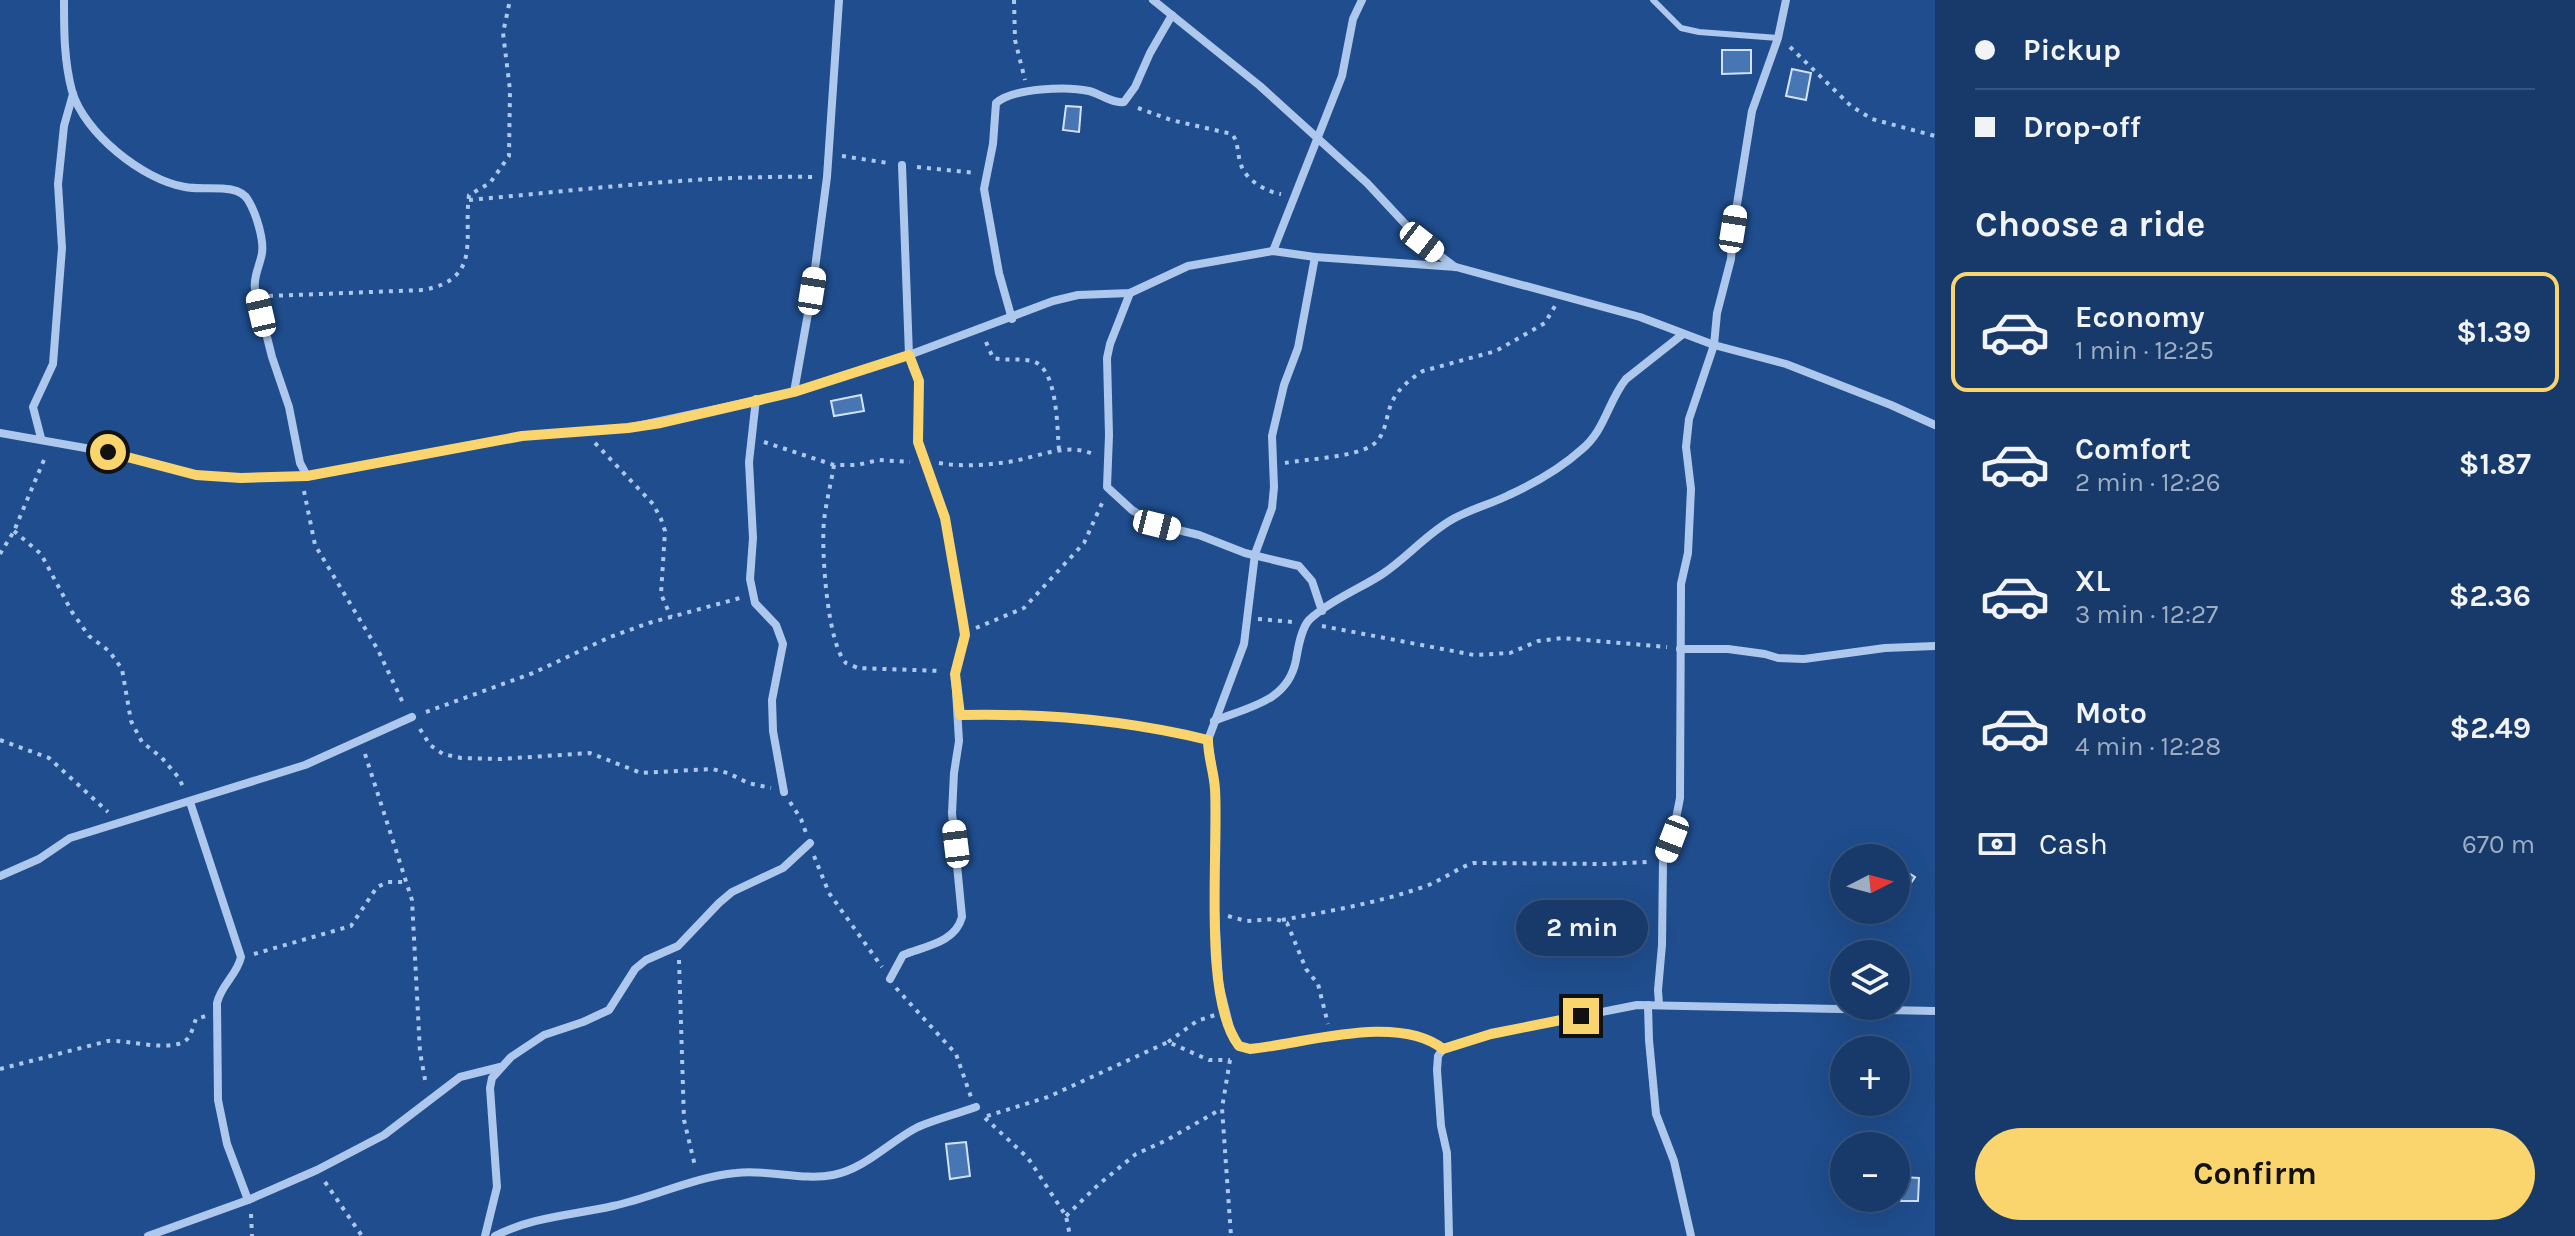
<!DOCTYPE html>
<meta charset="utf-8">
<style>
body{margin:0;font-family:Karla,sans-serif;background:#244572;color:#f1f3f6;height:100vh;display:flex;flex-direction:column;font-size:30px;white-space:nowrap}
*{box-sizing:border-box;margin:0}
p{font-size:26px;color:#9eadc1}
.icon{flex:none;width:44px;height:44px;fill:none;stroke:currentColor;stroke-width:2;stroke-linecap:round;stroke-linejoin:round}
.map{position:relative;flex:1;overflow:hidden}
.sheet{display:flex;flex-direction:column;background:#173a6a;width:640px}
.sheet>*{flex:none}
.banner{display:grid;align-content:center;height:176px;padding:0 40px;background:#173a6a}
.needle{width:52px;rotate:84deg}
.fabs{position:absolute;left:1830px;top:844px;display:grid;gap:16px}
.fabs a{display:grid;place-items:center;width:80px;height:80px;border-radius:50%;background:#173a6a;box-shadow:0 8px 32px #0002,0 0 0 2px #36547e;font-size:40px}
.end{position:absolute;width:36px;height:36px;margin:-18px;border:10px solid #fad46d;background:#111;box-shadow:0 0 0 4px #111}
.from{border-radius:50%}
.bubble{position:absolute;height:56px;border-radius:28px;background:#173a6a;box-shadow:0 8px 32px #0002,0 0 0 2px #36547e;font-size:26px;font-weight:700;line-height:56px;text-align:center}
.car{position:absolute;width:24px;height:48px;margin:-24px -12px;border-radius:10px;box-shadow:0 0 6px 2px #0007;background:linear-gradient(#fff 24%,#345 0 40%,#fff 0 76%,#345 0 86%,#fff 0)}
.banner b{display:flex;align-items:center;gap:28px;height:76px;font-size:30px}
.banner b+b{border-top:2px solid #36547e}
.banner i{width:20px;height:20px;background:#f1f3f6}
ul{padding:0;list-style:none}
li{display:flex;align-items:center;gap:24px;height:120px;margin:0 16px 12px;padding:0 24px;border:4px solid transparent;border-radius:16px}
li div{flex:1}
li b{display:block;font-size:30px}
li em{font-style:normal;font-weight:700}
li.on{border-color:#fad46d}
li>.icon{width:72px;height:72px;stroke-width:1.5}
h2{padding:0 40px;font-size:36px;line-height:96px}
.pay{display:flex;align-items:center;gap:20px;height:88px;padding:0 40px;font-size:30px}
.pay p{margin-inline-start:auto}
.cta{display:flex;gap:16px;margin-top:auto;padding:16px 40px}
.cta a{flex:1;height:92px;border-radius:48px;background:#fad46d;color:#111;font-size:32px;font-weight:700;line-height:92px;text-align:center}
main{display:flex;flex:1;min-height:0}
.map>svg:first-child{display:block}
</style>
<main>
<div class="map">
<svg width="1935" height="1236" viewBox="0 0 1935 1236">
<rect width="100%" height="100%" fill="#1f4d8d"/>
<g fill="#4876b5" stroke="#d2e3f9" stroke-width="2">
<path d="M1722,50H1751V73L1722,74Z"/>
<path d="M1792,69L1811,73L1806,100L1786,96Z"/>
<path d="M1066,106L1081,107L1079,132L1063,130Z"/>
<path d="M861,395L864,411L834,416L831,401Z"/>
<path d="M1896,865L1915,877L1896,905Z"/>
<path d="M966,1142L970,1176L950,1179L946,1144Z"/>
<path d="M1902,1177L1919,1178L1918,1201H1901Z"/>
</g>
<g fill="none" stroke-linecap="round" stroke-linejoin="round">
<g stroke="#adc8ec" stroke-width="4" stroke-dasharray="4 6" stroke-linecap="butt">
<path d="M1014,0L1015,40L1025,80"/>
<path d="M1790,47L1851,106L1872,119L1935,136"/>
<path d="M1138,108L1171,120L1232,134C1239,143 1237,154 1241,165C1246,180 1266,192 1281,194"/>
<path d="M842,156L888,163"/>
<path d="M917,167L976,173"/>
<path d="M469,200C583,190 698,175 813,177"/>
<path d="M269,296L423,290C483,279 463,238 469,195L490,183L509,156L510,90L503,33L510,0"/>
<path d="M986,342L993,358C1006,361 1019,358 1032,361C1058,367 1057,429 1059,450"/>
<path d="M764,442L834,465H857L879,460L910,462"/>
<path d="M595,443L653,504L661,519L665,531L661,594L671,617"/>
<path d="M939,463C962,467 985,465 1008,462C1037,458 1067,441 1095,455"/>
<path d="M1285,463C1308,459 1353,457 1371,446C1387,436 1385,417 1392,402C1398,389 1411,378 1423,371L1496,351L1545,323L1555,306"/>
<path d="M834,465C831,484 826,502 824,521C821,548 827,644 846,663C847,663 857,668 858,668L941,671"/>
<path d="M304,491L315,545L378,650L404,705"/>
<path d="M14,531L41,554L72,612L89,636L109,651L122,669L131,721L142,742L162,758L179,778L184,789"/>
<path d="M0,554L14,531L46,455"/>
<path d="M1258,619L1293,622"/>
<path d="M1322,626L1474,655L1510,653L1538,641L1562,638L1667,647"/>
<path d="M976,628L1024,608L1084,543L1103,501"/>
<path d="M426,712L533,673L610,637L649,623L740,598"/>
<path d="M420,729L430,745L443,754L461,758L501,759L590,753L641,773L712,769L728,773L748,783L771,788"/>
<path d="M0,740L49,758L108,812"/>
<path d="M365,754L412,900L420,1052L426,1085"/>
<path d="M790,802L801,819L806,833"/>
<path d="M814,856L829,893L882,967"/>
<path d="M1228,916L1246,921L1275,919L1287,923L1306,969L1318,984L1328,1024"/>
<path d="M1282,920C1329,911 1378,903 1423,887C1442,881 1456,868 1474,863L1606,864L1649,862"/>
<path d="M254,954L351,926L377,887L388,882H406"/>
<path d="M679,960L684,1120L695,1166"/>
<path d="M896,988L956,1054L971,1097"/>
<path d="M1168,1042L1197,1021L1215,1015"/>
<path d="M1230,1060L1222,1108L1231,1236"/>
<path d="M0,1069L108,1041C127,1039 176,1055 189,1037C192,1032 194,1024 196,1019L206,1016"/>
<path d="M987,1116L1048,1097L1168,1042L1209,1060H1230"/>
<path d="M985,1118L1028,1158L1066,1216L1070,1236"/>
<path d="M325,1182L362,1236"/>
<path d="M251,1214L252,1236"/>
<path d="M1066,1216L1098,1185L1136,1154L1167,1140L1221,1109"/>
</g>
<path stroke="#adc8ec" stroke-width="6" d="M1653,0L1681,28L1699,32L1778,38"/>
<g stroke="#adc8ec" stroke-width="8">
<path d="M64,0C64,31 64,61 72,91C84,133 143,180 185,187C203,191 238,182 248,200C256,213 264,239 262,253C260,266 253,276 255,289L272,357L289,407L300,463L307,476"/>
<path d="M1153,0L1260,86L1367,183L1422,242L1455,267"/>
<path d="M1273,251L1342,76L1353,19L1362,0"/>
<path d="M1315,257L1298,348L1284,385L1272,436L1274,487L1272,508L1255,554L1244,644L1208,740L1215,786L1214,891L1219,984L1230,1028L1239,1046L1250,1049C1304,1044 1397,1013 1443,1049"/>
<path d="M1130,293L1110,344L1107,358L1109,435L1107,487L1132,510L1157,525L1199,535L1245,553L1299,566L1312,581L1322,611"/>
<path d="M1012,319L999,273L984,189L993,144L996,103C1014,88 1067,86 1089,91C1101,94 1113,104 1124,102L1135,87L1150,53L1172,15"/>
<path d="M794,392L812,291L827,177L839,0"/>
<path d="M756,399L749,462L753,538L750,579L755,603L776,625L783,644L772,700L773,731L784,792"/>
<path d="M0,433L108,452L196,475L241,478L307,476L522,436L628,428L794,392L909,355L1053,301L1078,295L1130,293L1188,266L1273,251L1315,257L1456,267L1640,317L1714,345L1786,364L1891,405L1935,425"/>
<path d="M41,438L33,407L53,364L62,248L58,184L64,126L73,94"/>
<path d="M1680,649H1728L1765,654L1778,658L1804,659L1885,648L1935,646"/>
<path d="M960,715C1044,713 1126,720 1208,740"/>
<path d="M1214,721C1248,707 1288,702 1296,660C1298,648 1301,629 1309,620C1330,601 1357,590 1381,575C1407,558 1426,534 1453,519C1471,509 1491,504 1509,495C1535,483 1560,469 1581,450C1605,431 1608,401 1626,379L1683,334"/>
<path d="M190,802L241,957C237,975 221,985 217,1003L218,1100L227,1144L248,1200"/>
<path d="M0,876L39,859L70,838L305,765L412,717"/>
<path d="M890,979L903,955C925,946 955,943 962,917L952,813L954,773L959,741L955,674L965,635L945,518L918,442L919,381L909,355L902,165"/>
<path d="M1648,1005L1649,1040L1656,1114L1674,1161L1691,1236"/>
<path d="M1659,1005L1658,990L1662,945L1663,861L1672,839L1680,798L1681,584L1688,553L1691,489L1686,447L1689,419L1714,345L1717,313L1731,259L1733,229L1752,111L1778,38L1786,0"/>
<path d="M148,1236L248,1200L317,1170L384,1135L460,1077L500,1067"/>
<path d="M485,1236L497,1187L490,1088L492,1078L511,1057L544,1035L583,1022L609,1010L635,969L646,960L678,946L719,903L732,892L783,868L810,843"/>
<path d="M495,1236C531,1217 574,1215 613,1206C654,1197 694,1177 736,1173C768,1169 802,1181 833,1175C865,1169 890,1141 918,1127C936,1119 957,1114 976,1107"/>
<path d="M1449,1236L1447,1153L1441,1126L1437,1070L1438,1056L1443,1049L1491,1034L1637,1005L1935,1011"/>
</g>
</g>
<g fill="none" stroke-linecap="round" stroke-linejoin="round">
<path stroke="#fad46d" stroke-width="10" d="M108,452L196,475L241,478L307,476L522,436L628,428L661,423L794,392L909,355L919,381L918,442L945,518L963,622L965,635L955,674L960,715C1044,713 1126,720 1208,740C1208,757 1214,772 1215,789C1219,851 1202,998 1239,1046L1250,1049C1304,1044 1397,1013 1443,1049L1491,1034L1581,1016"/>
</g>
</svg>
<div class="fabs">
<a><svg class="needle" viewBox="-14 -14 28 28"><path d="M0-13l5 13h-10z" fill="#e53935"/><path d="M0 13l5-13h-10z" fill="#9eadc1"/></svg></a>
<a><svg class="icon" aria-label="layers" viewBox="0 0 24 24"><path d="M12 4l9 5-9 5-9-5zM3 14l9 5 9-5"/></svg></a>
<a>+</a>
<a>−</a>
</div>
<i class="end from" style="left:108px;top:452px"></i>
<i class="end" style="left:1581px;top:1016px"></i>
<div class="bubble" style="left:1516px;top:900px;width:132px">2 min</div>
<i class="car" style="left:1733px;top:229px;rotate:9deg"></i>
<i class="car" style="left:1422px;top:242px;rotate:128deg"></i>
<i class="car" style="left:812px;top:291px;rotate:9deg"></i>
<i class="car" style="left:261px;top:313px;rotate:347deg"></i>
<i class="car" style="left:1157px;top:525px;rotate:104deg"></i>
<i class="car" style="left:1672px;top:839px;rotate:201deg"></i>
<i class="car" style="left:956px;top:844px;rotate:353deg"></i>
</div>
<section class="sheet">
<div class="banner">
<b><i class="from"></i>Pickup</b>
<b><i></i>Drop-off</b>
</div>
<h2>Choose a ride</h2>
<ul>
<li class="on"><svg class="icon" aria-label="car" viewBox="0 0 24 24"><path d="M5 17H2v-5l4-1 3-4h7l3 4 3 1v5h-3M9 17h6M6 11h13"/><circle cx="7" cy="17" r="2"/><circle cx="17" cy="17" r="2"/></svg><div><b>Economy</b><p>1 min · 12:25</p></div><em>$1.39</em></li>
<li><svg class="icon" aria-label="car" viewBox="0 0 24 24"><path d="M5 17H2v-5l4-1 3-4h7l3 4 3 1v5h-3M9 17h6M6 11h13"/><circle cx="7" cy="17" r="2"/><circle cx="17" cy="17" r="2"/></svg><div><b>Comfort</b><p>2 min · 12:26</p></div><em>$1.87</em></li>
<li><svg class="icon" aria-label="car" viewBox="0 0 24 24"><path d="M5 17H2v-5l4-1 3-4h7l3 4 3 1v5h-3M9 17h6M6 11h13"/><circle cx="7" cy="17" r="2"/><circle cx="17" cy="17" r="2"/></svg><div><b>XL</b><p>3 min · 12:27</p></div><em>$2.36</em></li>
<li><svg class="icon" aria-label="car" viewBox="0 0 24 24"><path d="M5 17H2v-5l4-1 3-4h7l3 4 3 1v5h-3M9 17h6M6 11h13"/><circle cx="7" cy="17" r="2"/><circle cx="17" cy="17" r="2"/></svg><div><b>Moto</b><p>4 min · 12:28</p></div><em>$2.49</em></li>
</ul>
<div class="pay"><svg class="icon" aria-label="cash" viewBox="0 0 24 24"><path d="M3 7h18v10H3z"/><circle cx="12" cy="12" r="2"/></svg>Cash<p>670 m</p></div>
<div class="cta"><a>Confirm</a></div>
</section>
</main>
